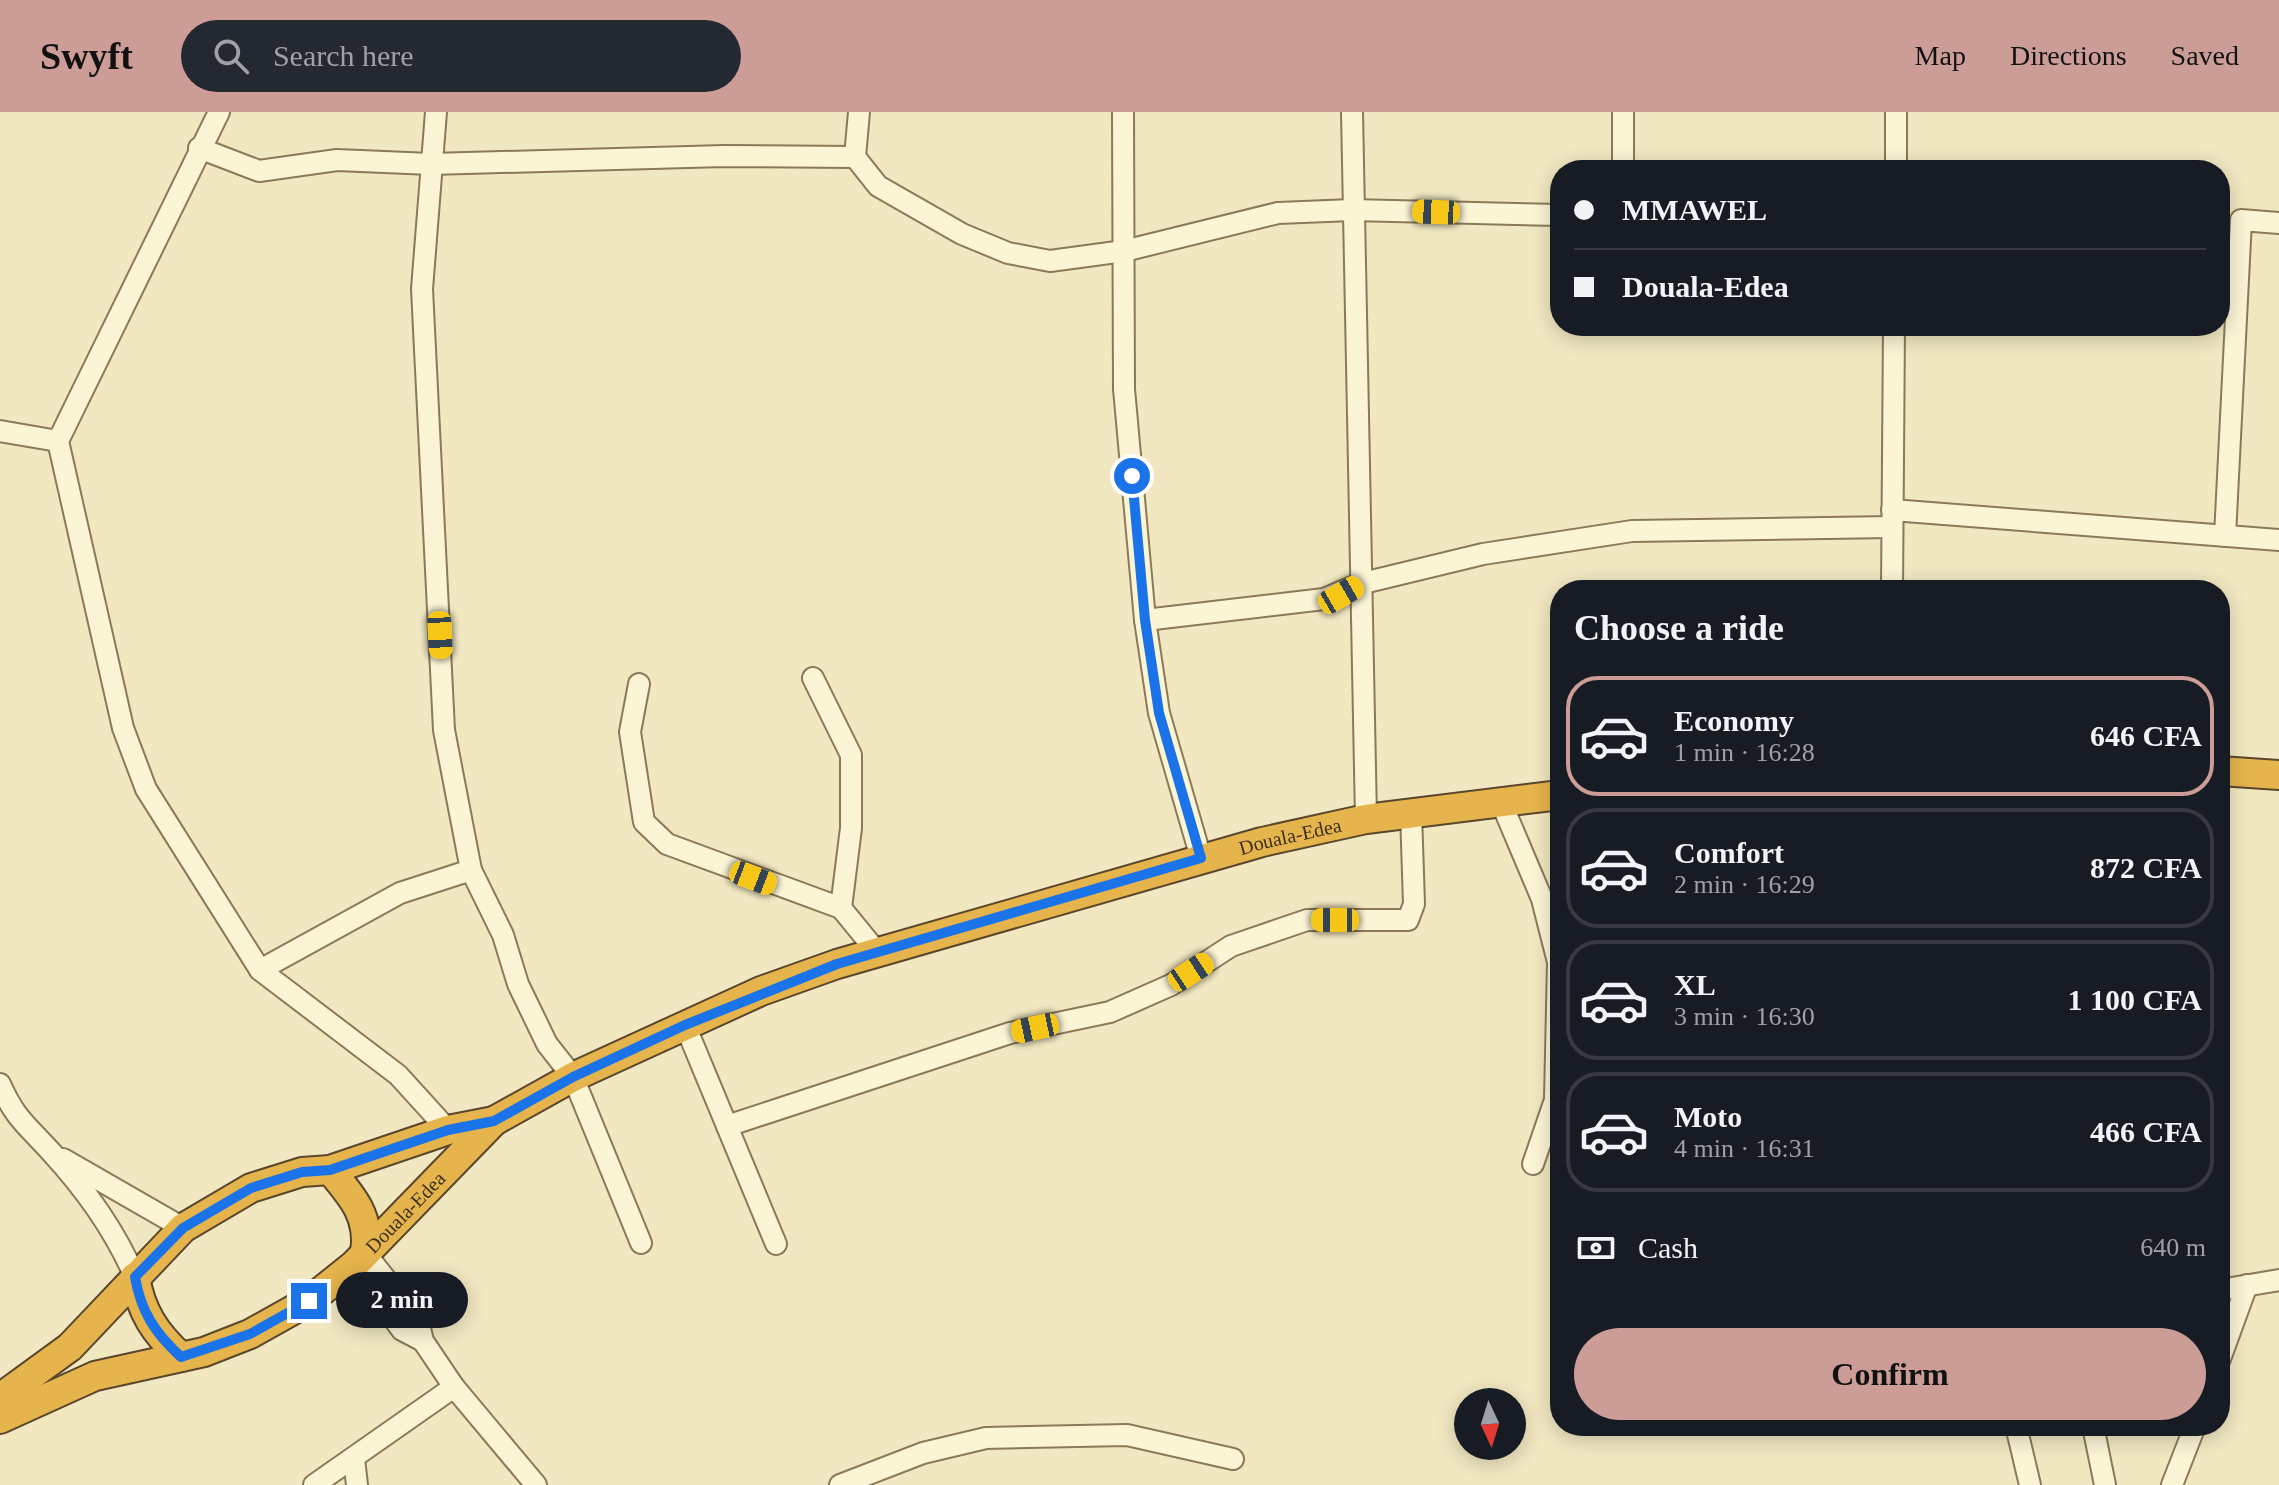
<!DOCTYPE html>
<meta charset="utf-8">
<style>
body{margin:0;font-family:"Times New Roman",serif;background:#242831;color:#f1f3f6;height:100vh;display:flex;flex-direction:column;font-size:30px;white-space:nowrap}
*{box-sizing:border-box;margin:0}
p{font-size:26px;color:#9ea1a6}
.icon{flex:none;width:44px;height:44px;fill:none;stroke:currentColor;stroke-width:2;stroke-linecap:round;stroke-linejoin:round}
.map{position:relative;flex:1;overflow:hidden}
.panel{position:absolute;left:1550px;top:468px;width:680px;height:856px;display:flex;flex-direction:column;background:#171b24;border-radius:32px;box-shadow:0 4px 20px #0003}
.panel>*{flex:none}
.banner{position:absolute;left:1550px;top:48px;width:680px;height:176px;border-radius:32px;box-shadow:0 4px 20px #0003;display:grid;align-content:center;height:176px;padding:0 24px;background:#171b24}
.needle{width:52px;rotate:176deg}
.fabs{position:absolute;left:1454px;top:1276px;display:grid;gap:16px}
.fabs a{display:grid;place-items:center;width:72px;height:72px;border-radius:50%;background:#171b24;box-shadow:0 4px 20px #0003;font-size:40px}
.end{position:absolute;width:36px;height:36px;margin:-18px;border:10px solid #1a73e8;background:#fff;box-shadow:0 0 0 4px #fff}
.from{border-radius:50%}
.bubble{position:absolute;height:56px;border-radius:28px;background:#171b24;box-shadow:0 4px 20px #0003;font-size:26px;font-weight:800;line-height:56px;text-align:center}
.car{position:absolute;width:24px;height:48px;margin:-24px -12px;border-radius:10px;box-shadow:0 0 6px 2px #0007;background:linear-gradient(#f5c518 24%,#345 0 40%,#f5c518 0 76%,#345 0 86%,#f5c518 0)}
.banner b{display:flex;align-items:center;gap:28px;height:76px;font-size:30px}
.banner b+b{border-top:2px solid #363941}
.banner i{width:20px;height:20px;background:#f1f3f6}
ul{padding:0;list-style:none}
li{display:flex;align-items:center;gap:24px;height:120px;margin:0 16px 12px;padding:0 8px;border:4px solid #363941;border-radius:32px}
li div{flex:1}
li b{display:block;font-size:30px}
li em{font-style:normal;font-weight:800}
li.current{border-color:#cc9c97}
li>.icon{width:72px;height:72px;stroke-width:1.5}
h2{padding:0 24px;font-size:36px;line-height:96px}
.pay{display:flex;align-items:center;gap:20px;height:88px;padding:0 24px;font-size:30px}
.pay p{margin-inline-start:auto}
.action{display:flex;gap:16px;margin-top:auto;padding:16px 24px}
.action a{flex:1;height:92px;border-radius:48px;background:#cc9c97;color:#111;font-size:32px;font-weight:800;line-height:92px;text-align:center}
header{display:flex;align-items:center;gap:48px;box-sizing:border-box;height:112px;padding:0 40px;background:#cc9c97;color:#111}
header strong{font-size:38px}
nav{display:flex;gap:44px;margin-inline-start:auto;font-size:28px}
.search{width:560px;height:72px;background:#242831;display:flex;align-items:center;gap:20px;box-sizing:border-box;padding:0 28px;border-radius:44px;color:#9ea1a6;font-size:30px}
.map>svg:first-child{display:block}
</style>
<header>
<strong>Swyft</strong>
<div class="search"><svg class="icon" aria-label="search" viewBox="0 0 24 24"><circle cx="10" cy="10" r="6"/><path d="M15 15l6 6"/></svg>Search here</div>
<nav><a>Map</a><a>Directions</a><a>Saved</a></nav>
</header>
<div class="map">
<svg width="2279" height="1373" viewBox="0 0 2279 1373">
<rect width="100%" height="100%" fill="#f1e8c1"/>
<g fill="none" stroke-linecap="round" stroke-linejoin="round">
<defs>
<g id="minor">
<path d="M219,0L58,329L123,616L146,677L260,858L398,963L448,1018"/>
<path d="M436,0L422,177L444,618L471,758L503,823L518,872L547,932L573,965L641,1131"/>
<path d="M859,0L855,45L878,74L962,122L1008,141L1050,149L1124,139L1278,101L1352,98L1560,103"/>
<path d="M1123,0L1124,277L1145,508L1159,601L1201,746"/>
<path d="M1352,0L1366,707"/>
<path d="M199,36L259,59L337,48L431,52L724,44L855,45"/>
<path d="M1623,58V0"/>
<path d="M1896,58V0"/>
<path d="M0,319L58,329"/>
<path d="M1892,398L2279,428"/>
<path d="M2225,424L2241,108L2279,111"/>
<path d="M1892,478L1894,214"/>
<path d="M1145,508L1324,487L1359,472L1483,442L1632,419L1892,415"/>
<path d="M813,566L851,643V716L841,796"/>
<path d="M639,572L630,620L644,710L667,732L841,796L877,840"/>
<path d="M1501,690L1542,787L1558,850L1555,988L1533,1052"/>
<path d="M260,858L400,781L471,758"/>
<path d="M685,913L776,1132"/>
<path d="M0,972C16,1008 27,1013 52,1041C86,1078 115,1119 135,1165"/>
<path d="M727,1014L1010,921L1110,900L1171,873L1231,834L1307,808H1408L1414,792L1411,701"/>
<path d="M63,1047L183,1116"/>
<path d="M365,1141L418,1208L423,1229L454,1275L536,1373"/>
<path d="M354,1153L402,1218L423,1229"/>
<path d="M2220,1178L2279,1168"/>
<path d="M2220,1247L2247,1173"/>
<path d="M2016,1314L2030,1373"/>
<path d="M2093,1314L2105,1373"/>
<path d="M354,1347L357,1373"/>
<path d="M314,1373L454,1275"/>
<path d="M840,1373L923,1341L986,1326L1127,1323L1233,1347"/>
<path d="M2172,1373L2195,1314"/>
</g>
<g id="highway">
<path d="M2220,659L2279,663"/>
<path d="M330,1058C352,1084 371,1105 365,1141"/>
<path d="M135,1165C141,1200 155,1221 181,1245"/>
<path d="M0,1286L70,1235L183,1116L251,1076L302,1060L330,1058L448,1018L494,1009"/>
<path id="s1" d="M0,1307L95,1264L204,1240L250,1222L309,1189L354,1153L494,1009L573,965L761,879L837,852L1262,730L1366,707L1560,683"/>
</g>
</defs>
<use href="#minor" stroke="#8c7957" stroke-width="24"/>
<use href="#highway" stroke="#59462c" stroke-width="32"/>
<use href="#minor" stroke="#fbf4d5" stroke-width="20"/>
<use href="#highway" stroke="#e6b44c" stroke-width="28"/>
</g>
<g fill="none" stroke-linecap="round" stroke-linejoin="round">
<path stroke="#1a73e8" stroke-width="10" d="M309,1189L250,1222L181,1245C155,1221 141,1200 135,1165L183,1116L251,1076L302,1060L330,1058L448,1018L494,1009L573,965L685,913L837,852L1201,746L1159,601L1145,508L1132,364"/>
</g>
<g text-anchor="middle" stroke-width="6" stroke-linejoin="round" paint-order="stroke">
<g font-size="20" fill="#3b2f1d" stroke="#f8f1d1">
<text dy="7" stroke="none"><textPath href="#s1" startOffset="1440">Douala-Edea</textPath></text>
<text dy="7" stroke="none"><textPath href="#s1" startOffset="464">Douala-Edea</textPath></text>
</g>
</g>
</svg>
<div class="fabs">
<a><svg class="needle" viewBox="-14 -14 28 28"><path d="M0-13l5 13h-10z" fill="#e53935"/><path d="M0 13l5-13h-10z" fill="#9ea1a6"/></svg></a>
</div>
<i class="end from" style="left:1132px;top:364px"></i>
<i class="end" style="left:309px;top:1189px"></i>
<div class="bubble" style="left:336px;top:1160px;width:132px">2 min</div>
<i class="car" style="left:1436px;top:100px;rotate:272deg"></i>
<i class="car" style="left:1341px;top:483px;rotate:60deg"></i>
<i class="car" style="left:440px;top:523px;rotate:177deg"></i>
<i class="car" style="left:753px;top:766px;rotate:111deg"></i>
<i class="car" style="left:1335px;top:808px;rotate:270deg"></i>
<i class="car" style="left:1191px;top:860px;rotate:57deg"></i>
<i class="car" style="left:1035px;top:916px;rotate:258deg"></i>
<div class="banner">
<b><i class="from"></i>MMAWEL</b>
<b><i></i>Douala-Edea</b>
</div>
<section class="panel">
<h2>Choose a ride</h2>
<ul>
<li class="current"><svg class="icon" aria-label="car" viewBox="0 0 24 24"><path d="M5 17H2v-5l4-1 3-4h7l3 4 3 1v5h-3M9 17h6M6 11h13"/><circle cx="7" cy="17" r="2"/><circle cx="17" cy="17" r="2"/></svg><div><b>Economy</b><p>1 min · 16:28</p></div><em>646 CFA</em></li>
<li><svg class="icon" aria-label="car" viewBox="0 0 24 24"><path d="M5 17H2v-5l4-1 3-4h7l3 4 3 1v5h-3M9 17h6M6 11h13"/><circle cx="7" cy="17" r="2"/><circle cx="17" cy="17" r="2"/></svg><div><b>Comfort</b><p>2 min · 16:29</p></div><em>872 CFA</em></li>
<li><svg class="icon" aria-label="car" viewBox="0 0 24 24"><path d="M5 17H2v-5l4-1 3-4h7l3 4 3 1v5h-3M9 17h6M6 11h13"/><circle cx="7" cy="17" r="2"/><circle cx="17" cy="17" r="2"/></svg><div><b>XL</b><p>3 min · 16:30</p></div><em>1 100 CFA</em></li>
<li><svg class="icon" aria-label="car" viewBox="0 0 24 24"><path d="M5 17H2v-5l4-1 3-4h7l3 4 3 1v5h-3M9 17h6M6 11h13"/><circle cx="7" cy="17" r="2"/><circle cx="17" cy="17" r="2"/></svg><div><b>Moto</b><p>4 min · 16:31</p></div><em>466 CFA</em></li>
</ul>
<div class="pay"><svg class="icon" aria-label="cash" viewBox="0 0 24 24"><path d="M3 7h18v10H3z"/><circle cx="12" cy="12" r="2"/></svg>Cash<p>640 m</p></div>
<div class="action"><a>Confirm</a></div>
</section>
</div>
